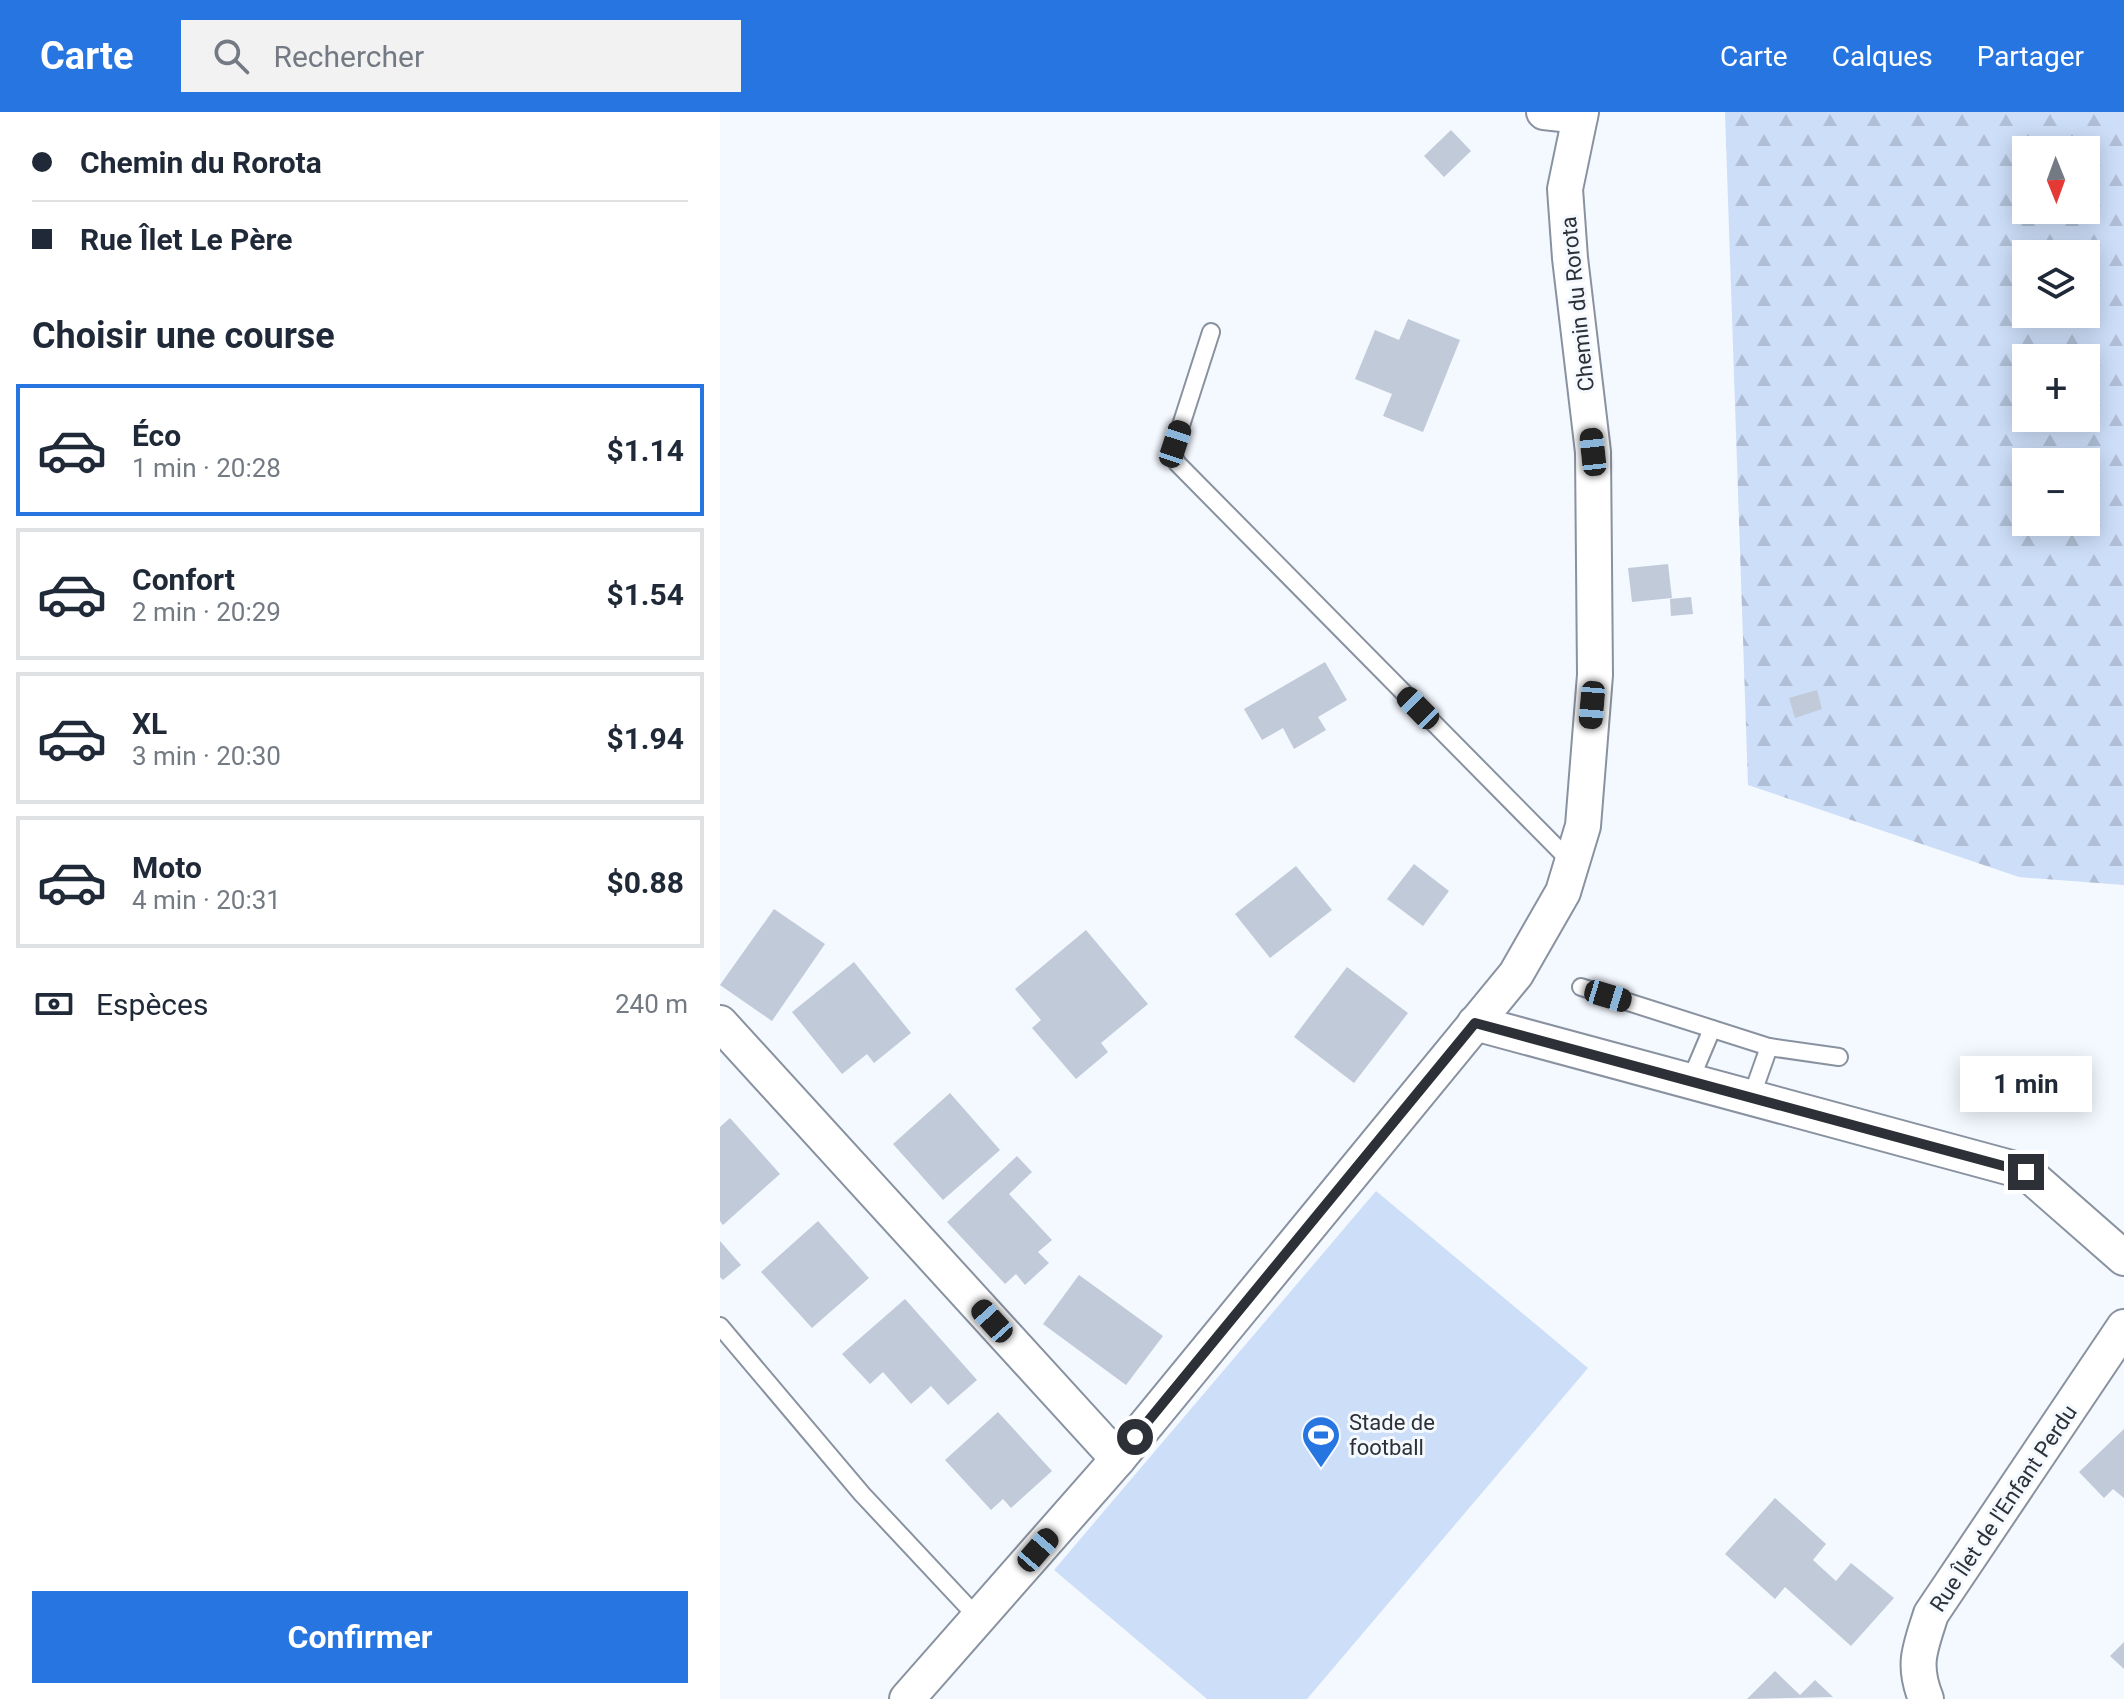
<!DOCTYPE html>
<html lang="fr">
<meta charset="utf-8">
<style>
body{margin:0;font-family:Roboto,sans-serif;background:#f2f2f3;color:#1f2937;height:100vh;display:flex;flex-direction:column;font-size:30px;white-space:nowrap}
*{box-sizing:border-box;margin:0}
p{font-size:26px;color:#747a83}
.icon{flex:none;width:44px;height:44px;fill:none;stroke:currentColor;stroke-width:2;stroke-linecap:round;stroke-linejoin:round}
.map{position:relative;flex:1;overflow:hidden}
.drawer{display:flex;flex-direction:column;background:#fff;width:720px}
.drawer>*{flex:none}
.banner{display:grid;align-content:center;height:176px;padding:0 32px;background:#fff}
.needle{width:52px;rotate:179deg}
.fabs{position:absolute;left:1292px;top:24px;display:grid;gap:16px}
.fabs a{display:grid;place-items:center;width:88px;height:88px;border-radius:0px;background:#fff;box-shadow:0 4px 20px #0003;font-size:40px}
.end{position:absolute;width:36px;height:36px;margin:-18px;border:10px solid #2d3137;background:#fff;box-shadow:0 0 0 4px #fff}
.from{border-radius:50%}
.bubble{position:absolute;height:56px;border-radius:0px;background:#fff;box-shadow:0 4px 20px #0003;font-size:26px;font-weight:700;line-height:56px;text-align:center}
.car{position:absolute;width:24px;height:48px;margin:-24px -12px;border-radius:10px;box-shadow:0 0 6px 2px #0007;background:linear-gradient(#222 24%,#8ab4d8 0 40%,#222 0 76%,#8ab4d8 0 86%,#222 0)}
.banner b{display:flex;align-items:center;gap:28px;height:76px;font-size:30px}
.banner b+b{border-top:2px solid #e0e1e3}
.banner i{width:20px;height:20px;background:#1f2937}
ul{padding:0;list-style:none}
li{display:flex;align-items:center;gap:24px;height:132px;margin:0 16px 12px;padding:0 16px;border:4px solid #e0e1e3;border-radius:0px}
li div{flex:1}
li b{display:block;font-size:30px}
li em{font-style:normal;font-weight:700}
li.current{border-color:#2775e1}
li>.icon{width:72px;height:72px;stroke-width:1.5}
h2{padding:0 32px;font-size:36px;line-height:96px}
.pay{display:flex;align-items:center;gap:20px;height:88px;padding:0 32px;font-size:30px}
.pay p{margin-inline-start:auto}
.cta{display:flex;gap:16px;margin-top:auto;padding:16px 32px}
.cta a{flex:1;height:92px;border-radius:0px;background:#2775e1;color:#fff;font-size:32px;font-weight:700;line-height:92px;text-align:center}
header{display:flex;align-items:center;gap:48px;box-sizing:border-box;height:112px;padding:0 40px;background:#2775e1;color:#fff}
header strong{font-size:38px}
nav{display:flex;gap:44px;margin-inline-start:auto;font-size:28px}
.search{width:560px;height:72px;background:#f2f2f3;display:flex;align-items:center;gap:20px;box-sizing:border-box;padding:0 28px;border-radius:0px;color:#747a83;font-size:30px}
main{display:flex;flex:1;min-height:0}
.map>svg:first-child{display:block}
</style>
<header>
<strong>Carte</strong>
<div class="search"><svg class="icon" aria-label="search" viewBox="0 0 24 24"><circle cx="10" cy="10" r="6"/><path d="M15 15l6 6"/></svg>Rechercher</div>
<nav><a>Carte</a><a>Calques</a><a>Partager</a></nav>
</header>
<main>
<section class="drawer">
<div class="banner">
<b><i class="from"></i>Chemin du Rorota</b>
<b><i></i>Rue Îlet Le Père</b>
</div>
<h2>Choisir une course</h2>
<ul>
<li class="current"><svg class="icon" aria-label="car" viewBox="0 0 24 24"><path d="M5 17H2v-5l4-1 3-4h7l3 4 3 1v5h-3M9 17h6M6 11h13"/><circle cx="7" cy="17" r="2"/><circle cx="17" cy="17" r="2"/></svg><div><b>Éco</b><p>1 min · 20:28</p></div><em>$1.14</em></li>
<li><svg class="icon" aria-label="car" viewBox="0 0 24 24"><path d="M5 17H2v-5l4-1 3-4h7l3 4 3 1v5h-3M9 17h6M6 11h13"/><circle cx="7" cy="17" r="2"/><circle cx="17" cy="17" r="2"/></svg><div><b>Confort</b><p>2 min · 20:29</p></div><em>$1.54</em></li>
<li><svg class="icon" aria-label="car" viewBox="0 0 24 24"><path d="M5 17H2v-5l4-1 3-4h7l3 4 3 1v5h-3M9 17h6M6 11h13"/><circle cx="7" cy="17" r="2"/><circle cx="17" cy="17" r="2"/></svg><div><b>XL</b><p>3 min · 20:30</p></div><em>$1.94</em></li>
<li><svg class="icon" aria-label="car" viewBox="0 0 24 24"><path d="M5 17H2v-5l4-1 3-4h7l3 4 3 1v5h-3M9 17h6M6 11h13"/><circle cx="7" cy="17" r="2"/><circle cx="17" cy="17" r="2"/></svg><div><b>Moto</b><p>4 min · 20:31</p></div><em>$0.88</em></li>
</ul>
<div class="pay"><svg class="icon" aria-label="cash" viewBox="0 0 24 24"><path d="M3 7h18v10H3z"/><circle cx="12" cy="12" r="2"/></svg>Espèces<p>240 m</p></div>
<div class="cta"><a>Confirmer</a></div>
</section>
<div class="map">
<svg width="1404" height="1587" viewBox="0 0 1404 1587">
<defs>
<pattern id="forest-firs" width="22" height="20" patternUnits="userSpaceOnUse" patternTransform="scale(2)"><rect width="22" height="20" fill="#cddef8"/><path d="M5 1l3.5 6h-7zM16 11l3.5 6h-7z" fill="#b0bfd5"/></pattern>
</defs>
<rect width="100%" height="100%" fill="#f4f8ff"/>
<path fill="url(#forest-firs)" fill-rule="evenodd" d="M1005,0H1404V773L1299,765L1028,673ZM1306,38H1366V98H1306ZM1306,142H1366V202H1306ZM1306,246H1366V306H1306ZM1306,350H1366V410H1306Z"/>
<path fill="#cddef8" d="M656,1079L868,1256L587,1587H487L334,1458Z"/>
<g fill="#c0cad9">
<path d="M731,18L751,39L724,65L704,44Z"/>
<path d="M688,207L740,228L703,320L663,304L672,282L635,267L655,218L679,228Z"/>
<path d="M948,452L952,486L912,490L908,456Z"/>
<path d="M971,485L973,502L951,504L950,487Z"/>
<path d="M605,550L627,588L598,605L606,618L574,637L563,616L542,628L524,597Z"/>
<path d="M1097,578L1102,597L1075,606L1069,586Z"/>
<path d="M694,752L729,779L703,814L667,787Z"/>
<path d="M576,754L612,798L550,846L515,802Z"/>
<path d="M54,797L105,832L52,909L0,873Z"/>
<path d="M366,818L428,892L381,931L388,940L356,967L312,916L321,908L295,877Z"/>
<path d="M134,850L191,921L154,951L147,942L122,962L72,900Z"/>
<path d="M627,855L688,901L634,971L574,925Z"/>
<path d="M230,981L280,1038L223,1088L173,1032Z"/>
<path d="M10,1006L60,1062L3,1113L0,1109V1015Z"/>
<path d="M297,1044L312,1060L289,1082L332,1128L318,1140L329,1151L305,1173L296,1162L285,1172L227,1110Z"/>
<path d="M98,1109L149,1166L92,1216L41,1160Z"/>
<path d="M0,1129L21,1153L3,1168L0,1165Z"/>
<path d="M359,1163L443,1224L406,1273L323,1212Z"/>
<path d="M185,1187L257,1268L228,1293L211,1274L191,1292L163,1260L150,1272L122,1242Z"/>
<path d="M278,1300L332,1359L291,1396L283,1387L271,1398L225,1348Z"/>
<path d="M1404,1317V1386L1393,1377L1384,1386L1359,1360Z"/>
<path d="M1055,1386L1106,1432L1093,1448L1116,1469L1131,1451L1174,1486L1131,1534L1065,1475L1055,1487L1005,1442Z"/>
<path d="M1404,1530V1557L1390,1544Z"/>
<path d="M1055,1559L1080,1583L1095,1568L1113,1585L1027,1587Z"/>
</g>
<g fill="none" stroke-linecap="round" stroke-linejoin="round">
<defs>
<g id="lane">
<path d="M491,220L455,332L453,342L457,351L852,751"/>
<path d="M861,875L1049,935L1119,945"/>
<path d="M970,969L992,917"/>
<path d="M1031,986L1049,935"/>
<path d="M0,1214L142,1382L259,1507"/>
</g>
<g id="street">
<path d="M824,0L860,4"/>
<path d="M0,911L398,1347"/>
<path d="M755,911L1306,1060L1404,1146"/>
<path d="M187,1587L398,1347L796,862L843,780L863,714L875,563L873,340L850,146L845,77L861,0"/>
<path d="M1206,1587C1192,1552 1200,1537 1211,1502L1404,1215"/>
</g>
</defs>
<use href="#lane" stroke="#8992a0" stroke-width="20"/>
<use href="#street" stroke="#8992a0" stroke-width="38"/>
<use href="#lane" stroke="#fff" stroke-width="16"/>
<use href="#street" stroke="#fff" stroke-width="34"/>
</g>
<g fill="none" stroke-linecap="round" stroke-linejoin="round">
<path stroke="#2d3137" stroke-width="10" d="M415,1325L755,911L1306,1060"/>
</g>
<defs>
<symbol id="stadium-pin" viewBox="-11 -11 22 30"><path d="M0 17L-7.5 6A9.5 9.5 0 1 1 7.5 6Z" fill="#2775e1" stroke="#f4f8ff"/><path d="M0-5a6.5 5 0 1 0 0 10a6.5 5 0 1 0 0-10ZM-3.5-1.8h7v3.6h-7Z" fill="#fff"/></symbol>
</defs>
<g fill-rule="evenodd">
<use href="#stadium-pin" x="579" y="1301" width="44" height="60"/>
</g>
<g text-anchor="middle" stroke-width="6" stroke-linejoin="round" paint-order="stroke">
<g font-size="22" fill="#2d3137" stroke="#f4f8ff">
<text transform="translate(857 192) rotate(-96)" y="8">Chemin du Rorota</text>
<text transform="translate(1283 1396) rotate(-56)" y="8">Rue Îlet de l'Enfant Perdu</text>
</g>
<g font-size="22" fill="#2d3137" stroke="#f4f8ff" text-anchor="start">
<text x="629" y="1318">Stade de<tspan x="629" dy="25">football</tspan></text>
</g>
</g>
</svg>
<div class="fabs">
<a><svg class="needle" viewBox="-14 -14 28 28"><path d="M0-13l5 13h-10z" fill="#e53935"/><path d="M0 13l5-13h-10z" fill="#747a83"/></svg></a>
<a><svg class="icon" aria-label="layers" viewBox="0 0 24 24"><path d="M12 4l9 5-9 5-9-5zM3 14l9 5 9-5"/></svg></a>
<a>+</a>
<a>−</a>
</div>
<i class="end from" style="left:415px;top:1325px"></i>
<i class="end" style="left:1306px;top:1060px"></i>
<div class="bubble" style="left:1240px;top:944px;width:132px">1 min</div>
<i class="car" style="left:455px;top:332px;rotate:18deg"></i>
<i class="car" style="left:873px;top:340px;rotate:354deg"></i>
<i class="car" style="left:872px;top:593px;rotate:185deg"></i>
<i class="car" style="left:698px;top:596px;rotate:315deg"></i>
<i class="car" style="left:888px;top:884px;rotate:107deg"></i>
<i class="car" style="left:272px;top:1209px;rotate:318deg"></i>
<i class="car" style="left:318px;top:1438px;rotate:41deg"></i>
</div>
</main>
